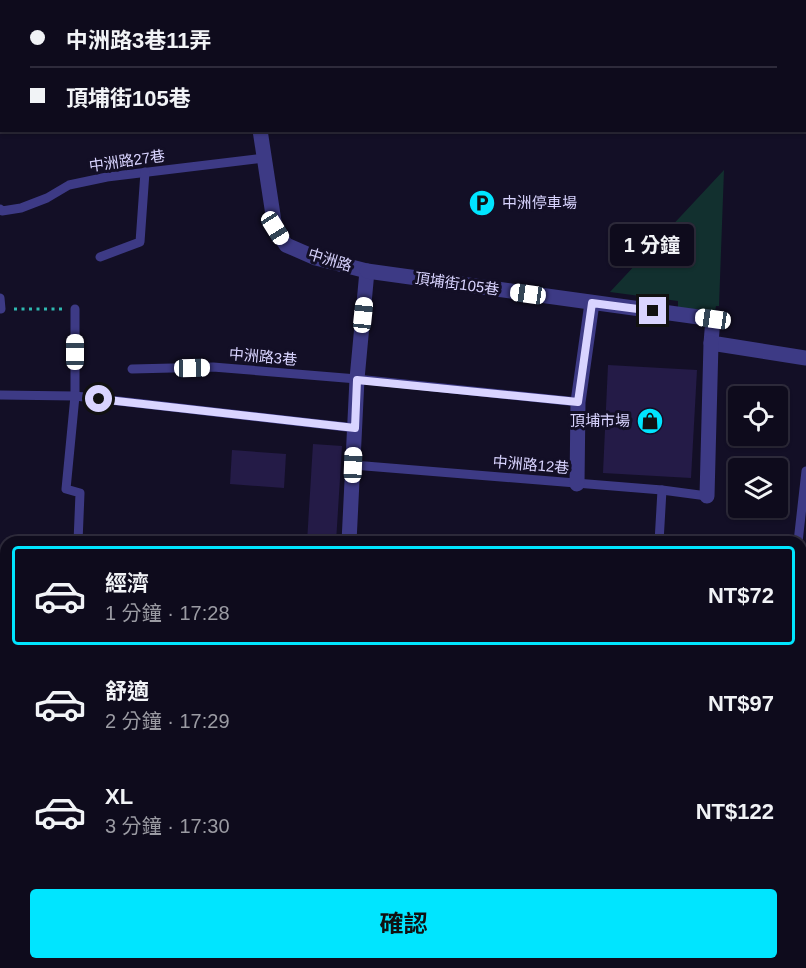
<!DOCTYPE html>
<html lang="zh-TW">
<meta charset="utf-8">
<style>
body{margin:0;font-family:Helvetica,"Noto Sans TC",sans-serif;background:#171425;color:#f1f3f6;height:100vh;display:flex;flex-direction:column;font-size:22px;white-space:nowrap}
*{box-sizing:border-box;margin:0}
p{font-size:20px;color:#9b9ba3}
.icon{flex:none;width:33px;height:33px;fill:none;stroke:currentColor;stroke-width:2;stroke-linecap:round;stroke-linejoin:round}
.map{position:relative;flex:1;overflow:hidden}
.drawer{position:absolute;left:0px;top:536px;width:807px;height:434px;display:flex;flex-direction:column;background:#0e0b1c;border-radius:18px 18px 0 0;box-shadow:0 2px 4px #0004,0 0 0 2px #2e2b3b}
.drawer>*{flex:none}
.hud{position:absolute;left:0px;top:0px;width:807px;height:132px;box-shadow:0 2px 4px #0004,0 0 0 2px #2e2b3b;display:grid;align-content:center;height:132px;padding:0 30px;background:#0e0b1c}
.fabs{position:absolute;left:728px;top:386px;display:grid;gap:12px}
.fabs a{display:grid;place-items:center;width:60px;height:60px;border-radius:6px;background:#0e0b1c;box-shadow:0 2px 4px #0004,0 0 0 2px #2e2b3b;font-size:30px}
.end{position:absolute;width:27px;height:27px;margin:-14px;border:8px solid #d9d4ff;background:#111;box-shadow:0 0 0 3px #111}
.from{border-radius:50%}
.bubble{position:absolute;height:42px;border-radius:6px;background:#0e0b1c;box-shadow:0 2px 4px #0004,0 0 0 2px #2e2b3b;font-size:20px;font-weight:700;line-height:42px;text-align:center}
.car{position:absolute;width:18px;height:36px;margin:-18px -9px;border-radius:8px;box-shadow:0 0 4px 2px #0007;background:linear-gradient(#fff 24%,#345 0 40%,#fff 0 76%,#345 0 86%,#fff 0)}
.hud b{display:flex;align-items:center;gap:21px;height:57px;font-size:22px}
.hud b+b{border-top:2px solid #2e2b3b}
.hud i{width:15px;height:15px;background:#f1f3f6}
ul{padding:10px 0 0;list-style:none}
li{display:flex;align-items:center;gap:18px;height:99px;margin:0 12px 9px;padding:0 18px;border:3px solid transparent;border-radius:6px}
li div{flex:1}
li b{display:block;font-size:22px}
li em{font-style:normal;font-weight:700}
li.active{border-color:#00e5ff}
li>.icon{width:54px;height:54px;stroke-width:1.5}
.primary-button{display:flex;gap:12px;margin-top:auto;padding:12px 30px}
.primary-button a{flex:1;height:69px;border-radius:6px;background:#00e5ff;color:#111;font-size:24px;font-weight:700;line-height:69px;text-align:center}
.map>svg:first-child{display:block}
</style>
<div class="map">
<svg width="806" height="968" viewBox="0 0 806 968">
<rect width="100%" height="100%" fill="#130f26"/>
<g fill="#12302f">
<path d="M724,170L719,306H716L715,311L678,308V301L610,292Z"/>
<path d="M0,754H6V817L0,816Z"/>
</g>
<g fill="#241b47">
<path d="M608,365L697,370L691,478L603,473Z"/>
<path d="M313,444L342,446L336,542H307Z"/>
<path d="M232,450L286,454L284,488L230,484Z"/>
<path d="M0,692L6,693V728H0Z"/>
<path d="M179,963H223L221,968H177Z"/>
<path d="M326,963H385L383,968H324Z"/>
<path d="M409,963H451L450,968H408Z"/>
<path d="M664,963H715L714,968H689Z"/>
</g>
<g fill="none" stroke-linecap="round" stroke-linejoin="round">
<g stroke="#2fb8b0" stroke-width="3" stroke-dasharray="3 4.5" stroke-linecap="butt">
<path d="M457,2V0"/>
<path d="M14,309H62"/>
</g>
<g stroke="#3d3a85" stroke-width="9">
<path d="M33,2L37,0"/>
<path d="M249,2V0"/>
<path d="M0,44L2,42"/>
<path d="M0,209L2,211L21,208L47,198L69,185L107,177L264,158"/>
<path d="M100,257L140,242L145,172"/>
<path d="M0,298L1,309"/>
<path d="M75,309V396L66,489L80,493L78,542"/>
<path d="M132,369L213,367L357,379L578,402"/>
<path d="M0,395L75,396L355,428"/>
<path d="M353,465L662,490L707,496"/>
<path d="M659,542L662,490"/>
<path d="M798,542L806,471"/>
<path d="M801,817H806"/>
<path d="M248,968L250,963"/>
<path d="M295,968L299,963"/>
<path d="M398,968L399,963"/>
</g>
<g stroke="#3d3a85" stroke-width="15">
<path d="M179,0L182,2"/>
<path d="M260,130L275,228L286,245L316,258L367,271L357,379L349,542"/>
<path d="M367,271L713,319L711,343L806,358"/>
<path d="M577,484L578,402L592,303"/>
<path d="M707,496L711,343"/>
<path d="M264,963L271,968"/>
<path d="M740,968V963"/>
</g>
<g stroke="#c25bff" stroke-width="15">
<path d="M0,576L6,575"/>
<path d="M0,595L6,594"/>
<path d="M801,655L806,656"/>
<path d="M801,676H806"/>
</g>
<g stroke="#00e5ff" stroke-width="4.5" stroke-dasharray="9 8" stroke-linecap="butt">
<path d="M0,579L6,578"/>
<path d="M0,593L6,592"/>
<path d="M801,659H806"/>
<path d="M801,672L806,673"/>
</g>
</g>
<g fill="none" stroke-linecap="round" stroke-linejoin="round">
<path stroke="#d9d4ff" stroke-width="8" d="M99,399L355,428L357,380L578,402L592,303L653,311"/>
</g>
<defs>
<symbol id="parking-disc" viewBox="-11 -11 22 22"><circle r="9.5" fill="#00e5ff" stroke="#130f26"/><path d="M-3.5-5.5H1a3.5 3.5 0 0 1 0 7H-1V5.5H-3.5ZM-1-3.4V-.6H.8a1.4 1.4 0 0 0 0-2.8Z" fill="#111"/></symbol>
<symbol id="shop-disc" viewBox="-11 -11 22 22"><circle r="9.5" fill="#00e5ff" stroke="#130f26"/><path d="M-5-2.5h2.3a2.7 3.5 0 0 1 5.4 0H5L5.5 6h-11ZM-1.5-2.5h3a1.5 2.3 0 0 0-3 0Z" fill="#111"/></symbol>
</defs>
<g fill-rule="evenodd">
<use href="#parking-disc" x="467" y="188" width="30" height="30"/>
<use href="#shop-disc" x="635" y="406" width="30" height="30"/>
</g>
<g text-anchor="middle" stroke-width="6" stroke-linejoin="round" paint-order="stroke">
<g font-size="15" fill="#d9d4ff" stroke="#130f26">
<text transform="translate(127 161) rotate(-8)" y="5">中洲路27巷</text>
<text transform="translate(330 260) rotate(17)" y="5">中洲路</text>
<text transform="translate(457 284) rotate(8)" y="5">頂埔街105巷</text>
<text transform="translate(263 357) rotate(5)" y="5">中洲路3巷</text>
<text transform="translate(531 465) rotate(5)" y="5">中洲路12巷</text>
</g>
<g font-size="15" fill="#d9d4ff" stroke="#130f26" text-anchor="start">
<text x="502" y="208">中洲停車場</text>
<text x="630" y="426" text-anchor="end">頂埔市場</text>
</g>
</g>
</svg>
<div class="fabs">
<a><svg class="icon" aria-label="locate" viewBox="0 0 24 24"><circle cx="12" cy="12" r="6"/><path d="M12 2v4M12 18v4M2 12h4M18 12h4"/></svg></a>
<a><svg class="icon" aria-label="layers" viewBox="0 0 24 24"><path d="M12 4l9 5-9 5-9-5zM3 14l9 5 9-5"/></svg></a>
</div>
<i class="end from" style="left:99px;top:399px"></i>
<i class="end" style="left:653px;top:311px"></i>
<div class="bubble" style="left:610px;top:224px;width:84px">1 分鐘</div>
<i class="car" style="left:275px;top:228px;rotate:148deg"></i>
<i class="car" style="left:528px;top:294px;rotate:278deg"></i>
<i class="car" style="left:363px;top:315px;rotate:6deg"></i>
<i class="car" style="left:713px;top:319px;rotate:278deg"></i>
<i class="car" style="left:75px;top:352px;rotate:0deg"></i>
<i class="car" style="left:192px;top:368px;rotate:89deg"></i>
<i class="car" style="left:353px;top:465px;rotate:2deg"></i>
<div class="hud">
<b><i class="from"></i>中洲路3巷11弄</b>
<b><i></i>頂埔街105巷</b>
</div>
<section class="drawer">
<ul>
<li class="active"><svg class="icon" aria-label="car" viewBox="0 0 24 24"><path d="M5 17H2v-5l4-1 3-4h7l3 4 3 1v5h-3M9 17h6M6 11h13"/><circle cx="7" cy="17" r="2"/><circle cx="17" cy="17" r="2"/></svg><div><b>經濟</b><p>1 分鐘 · 17:28</p></div><em>NT$72</em></li>
<li><svg class="icon" aria-label="car" viewBox="0 0 24 24"><path d="M5 17H2v-5l4-1 3-4h7l3 4 3 1v5h-3M9 17h6M6 11h13"/><circle cx="7" cy="17" r="2"/><circle cx="17" cy="17" r="2"/></svg><div><b>舒適</b><p>2 分鐘 · 17:29</p></div><em>NT$97</em></li>
<li><svg class="icon" aria-label="car" viewBox="0 0 24 24"><path d="M5 17H2v-5l4-1 3-4h7l3 4 3 1v5h-3M9 17h6M6 11h13"/><circle cx="7" cy="17" r="2"/><circle cx="17" cy="17" r="2"/></svg><div><b>XL</b><p>3 分鐘 · 17:30</p></div><em>NT$122</em></li>
</ul>
<div class="primary-button"><a>確認</a></div>
</section>
</div>
